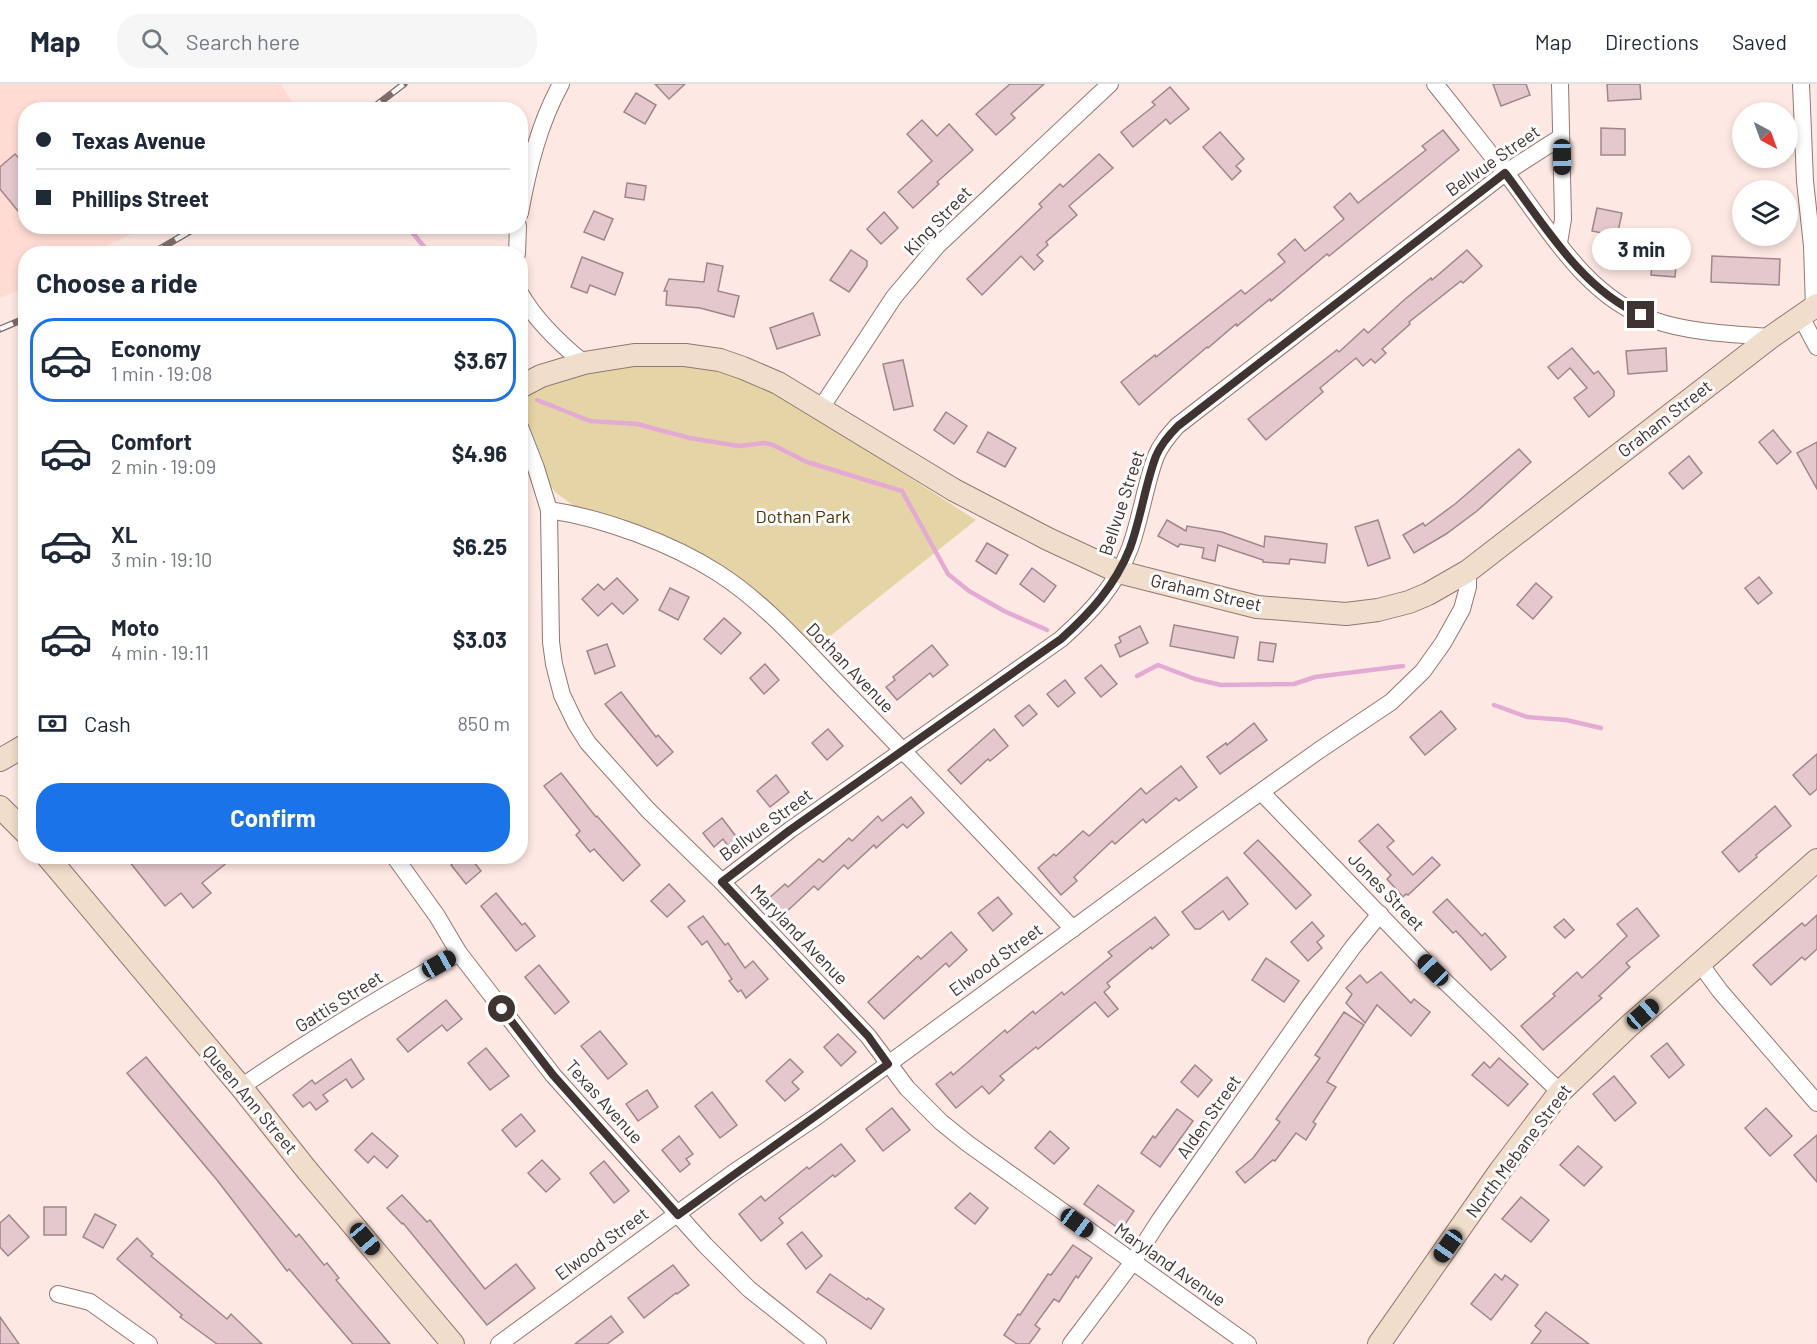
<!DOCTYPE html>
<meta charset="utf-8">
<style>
body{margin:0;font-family:Barlow,sans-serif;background:#f6f6f7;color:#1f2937;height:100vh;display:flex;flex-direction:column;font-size:22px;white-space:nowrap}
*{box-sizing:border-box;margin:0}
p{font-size:20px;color:#747a83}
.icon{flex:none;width:33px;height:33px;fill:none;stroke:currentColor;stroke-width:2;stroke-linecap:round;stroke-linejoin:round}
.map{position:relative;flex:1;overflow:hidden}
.panel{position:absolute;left:18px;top:162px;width:510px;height:618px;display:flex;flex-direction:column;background:#fff;border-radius:24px;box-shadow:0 3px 9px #0003}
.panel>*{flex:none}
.banner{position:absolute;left:18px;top:18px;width:510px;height:132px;border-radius:24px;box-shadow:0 3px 9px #0003;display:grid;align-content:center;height:132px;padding:0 18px;background:#fff}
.needle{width:39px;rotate:139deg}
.fabs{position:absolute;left:1732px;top:18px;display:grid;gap:12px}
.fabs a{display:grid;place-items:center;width:66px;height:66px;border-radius:50%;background:#fff;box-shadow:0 3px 9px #0003;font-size:30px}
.end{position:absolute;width:27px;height:27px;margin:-14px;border:8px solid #3f3432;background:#fff;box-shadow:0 0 0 3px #fff}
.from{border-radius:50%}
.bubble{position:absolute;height:42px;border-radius:21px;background:#fff;box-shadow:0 3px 9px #0003;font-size:20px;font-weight:700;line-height:42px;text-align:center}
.car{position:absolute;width:18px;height:36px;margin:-18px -9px;border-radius:8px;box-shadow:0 0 4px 2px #0007;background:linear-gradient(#222 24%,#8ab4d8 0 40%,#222 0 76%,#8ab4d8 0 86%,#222 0)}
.banner b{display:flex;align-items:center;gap:21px;height:57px;font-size:22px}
.banner b+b{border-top:2px solid #e0e1e3}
.banner i{width:15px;height:15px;background:#1f2937}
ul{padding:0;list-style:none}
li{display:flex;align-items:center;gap:18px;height:84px;margin:0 12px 9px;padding:0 6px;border:3px solid transparent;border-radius:24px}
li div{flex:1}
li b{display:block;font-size:22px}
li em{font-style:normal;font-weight:700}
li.on{border-color:#1a73e8}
li>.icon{width:54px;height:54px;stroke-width:1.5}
h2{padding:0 18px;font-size:27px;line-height:72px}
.pay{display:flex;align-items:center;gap:15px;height:66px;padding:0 18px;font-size:22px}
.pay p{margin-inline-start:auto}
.action{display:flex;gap:12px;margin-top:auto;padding:12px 18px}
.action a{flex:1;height:69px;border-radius:24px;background:#1a73e8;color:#fff;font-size:24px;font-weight:700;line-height:69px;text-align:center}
header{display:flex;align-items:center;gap:36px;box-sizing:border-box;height:84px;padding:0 30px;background:#fff;border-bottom:2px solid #e0e1e3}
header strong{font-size:28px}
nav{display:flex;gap:33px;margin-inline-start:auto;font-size:21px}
.search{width:420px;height:54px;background:#f6f6f7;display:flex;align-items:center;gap:15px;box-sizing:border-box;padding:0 21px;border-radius:24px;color:#747a83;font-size:22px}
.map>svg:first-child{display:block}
</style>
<header>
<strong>Map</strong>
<div class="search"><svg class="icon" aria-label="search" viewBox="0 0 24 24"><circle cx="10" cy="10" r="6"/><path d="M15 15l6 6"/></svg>Search here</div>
<nav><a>Map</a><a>Directions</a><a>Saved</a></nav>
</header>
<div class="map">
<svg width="1817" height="1260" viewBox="0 0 1817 1260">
<rect width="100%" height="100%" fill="#fee8e3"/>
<path fill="#ffdbd3" d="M0,0H281L296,25L26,26V142L146,143L92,169L26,170L25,203L0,214Z"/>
<path fill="#e5d4a5" d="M622,279L690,280L760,298L976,436L815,564L770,523L570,419L556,409L547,397L521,324L528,307Z"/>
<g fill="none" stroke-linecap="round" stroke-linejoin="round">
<g stroke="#e3abd4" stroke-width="4.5">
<path d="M407,142L430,170"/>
<path d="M537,316L590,337L637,340L690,354L739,362L764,359L773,361L807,378L902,407L948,490L969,507L1004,527L1047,546"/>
<path d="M1137,592L1158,581L1195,595L1221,601L1294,600L1315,593L1403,582"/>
<path d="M1494,621L1527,633L1566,636L1601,644"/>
</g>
</g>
<g fill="#e4c8cd" stroke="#a0868b" stroke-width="1.5">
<path d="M655,0H685L669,15Z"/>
<path d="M1010,0H1044L1011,30L1015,34L996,51L976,30Z"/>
<path d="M1493,0H1526L1530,11L1501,22Z"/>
<path d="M1607,0H1640L1641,15L1608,17Z"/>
<path d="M1170,3L1189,25L1170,40L1166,35L1133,63L1121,48L1155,21L1152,18Z"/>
<path d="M636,9L656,21L645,40L624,28Z"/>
<path d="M922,36L937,52L949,40L973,66L937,98L939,100L913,124L898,108L932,77L907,50Z"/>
<path d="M1601,44L1625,45V71H1601Z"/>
<path d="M1443,46L1459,66L1329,172L1327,170L1271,217L1270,215L1237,242L1236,240L1208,264L1207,263L1139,321L1121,298L1155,271L1156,273L1241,206L1245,210L1285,178L1278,170L1295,155L1305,167L1344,135L1334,123L1350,109L1358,119L1426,66L1422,62Z"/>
<path d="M1220,48L1244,75L1236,82L1241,87L1232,96L1203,63Z"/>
<path d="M15,70L26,82V121L18,127L0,105V83Z"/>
<path d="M1099,70L1113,84L1069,122L1077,131L1046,158L1048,161L1037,171L1043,177L1034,186L1021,172L982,211L967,195L1042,123L1039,120L1060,100L1063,103Z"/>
<path d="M627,99L646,102L644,116L625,113Z"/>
<path d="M1597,124L1622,129L1617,152L1592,147Z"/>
<path d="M594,127L613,135L604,156L584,148Z"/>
<path d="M884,128L898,144L881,160L867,145Z"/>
<path d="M851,166L867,177V182L849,208L830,196Z"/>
<path d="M1467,166L1482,182L1463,199L1461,197L1409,238L1410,240L1382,265L1386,269L1375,279L1371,275L1363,282L1356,274L1320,304L1323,308L1266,356L1248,335L1337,266L1339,268L1364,245L1368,249L1404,216L1431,194L1432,196Z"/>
<path d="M1653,169L1677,171L1675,193L1651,191Z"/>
<path d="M1712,172L1780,175L1779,201L1711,198Z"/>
<path d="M582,173L623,189L615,211L590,201L587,209L571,203Z"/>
<path d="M707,179L723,182L718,207L739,212L734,233L700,224L666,221L667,207H664L669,195L704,198Z"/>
<path d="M813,229L820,251L777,265L770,244Z"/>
<path d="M1572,264L1594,290L1598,287L1614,307V312L1589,333L1574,314L1587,304L1570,284L1558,295L1548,283Z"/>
<path d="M1666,264L1667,287L1628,290L1626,267Z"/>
<path d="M903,276L913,322L894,326L883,280Z"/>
<path d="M946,328L967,342L954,360L934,346Z"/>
<path d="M1773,346L1791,368L1777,380L1759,358Z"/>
<path d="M988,348L1016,364L1005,383L977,368Z"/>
<path d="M1817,358V405L1797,369Z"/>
<path d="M1519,365L1531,378L1477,427L1446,450L1414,469L1403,451L1423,439L1425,442L1455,420Z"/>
<path d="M1689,372L1702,389L1683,405L1669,389Z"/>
<path d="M1167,436L1186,447L1187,442L1222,448L1264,463L1265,452L1327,460L1325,479L1290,475L1289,480L1263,478V476L1218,461L1215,477L1202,474L1204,464L1180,460L1178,463L1158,452Z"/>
<path d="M1378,436L1390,474L1368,482L1355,443Z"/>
<path d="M987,459L1008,471L996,490L976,477Z"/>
<path d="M1032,484L1056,502L1044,518L1020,500Z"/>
<path d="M1759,493L1772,509L1758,520L1745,504Z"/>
<path d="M617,494L638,516L623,530L612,519L598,532L582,515L598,500L604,506Z"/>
<path d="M1536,499L1552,513L1533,535L1517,521Z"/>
<path d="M670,504L689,513L678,536L659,526Z"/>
<path d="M724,534L741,549L721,570L704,555Z"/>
<path d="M1174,541L1238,553L1234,574L1170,562Z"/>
<path d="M1140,542L1148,559L1120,573L1115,561L1121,558L1119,553Z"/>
<path d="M1260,558L1276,560L1273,578L1258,576Z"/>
<path d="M607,560L615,582L595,590L587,567Z"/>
<path d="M932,561L948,581L933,593L930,589L897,616L886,603L895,596L893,593Z"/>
<path d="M765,580L779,596L764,610L750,594Z"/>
<path d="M1101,581L1117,600L1101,613L1085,594Z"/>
<path d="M1065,596L1075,609L1058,623L1047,610Z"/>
<path d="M621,608L656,653L658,651L673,668L657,682L605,620Z"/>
<path d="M1029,621L1037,630L1023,642L1015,632Z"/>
<path d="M1441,627L1456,645L1425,671L1410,653Z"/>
<path d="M1254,639L1267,656L1220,690L1207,673L1226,659L1227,661Z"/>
<path d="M828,645L843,662L827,676L812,659Z"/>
<path d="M994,645L1008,662L990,677L988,675L961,700L948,686Z"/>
<path d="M1817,670V705L1810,711L1793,691Z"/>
<path d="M1181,682L1197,703L1179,717L1176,714L1146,739L1143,735L1115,760L1112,757L1074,793L1077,797L1061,811L1038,784L1054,770L1056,772L1083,747L1089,752L1141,704L1146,710Z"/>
<path d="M561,689L596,733L597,732L640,781L623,797L594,765L590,768L576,751L580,747L544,702Z"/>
<path d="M776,691L789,708L770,723L757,707Z"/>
<path d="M911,713L924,729L907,744L903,740L876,764L874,761L848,785L844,781L818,806L814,802L783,831L768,815L785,800L788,803L819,775L823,778L849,754L852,757L878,732L882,737Z"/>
<path d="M1775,722L1791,742L1756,771L1757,773L1739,788L1722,768Z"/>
<path d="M722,734L738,755L729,763L723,755L714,763L703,749Z"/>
<path d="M1378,740L1394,757L1387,763L1413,791L1432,773L1440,781L1408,811L1406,810L1403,813L1387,795L1391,791L1359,757Z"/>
<path d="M1258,756L1311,811L1296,825L1244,769Z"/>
<path d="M125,772H235L202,799L211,809L193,824L181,809L165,822Z"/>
<path d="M462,772H469L481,787L466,800L451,781Z"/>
<path d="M1227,793L1248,820L1229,836L1223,827L1200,845H1195L1182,828Z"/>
<path d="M669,800L685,817L667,833L651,817Z"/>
<path d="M496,809L522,841L525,839L535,852L516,867L481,822Z"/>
<path d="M998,813L1012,830L993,847L978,829Z"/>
<path d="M1447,815L1482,852L1485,849L1506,873L1491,886L1456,847L1453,849L1433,828Z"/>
<path d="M1637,824L1659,852L1626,879L1630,883L1599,912L1602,914L1543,966L1521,942L1555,912L1553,910L1577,888L1582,894L1627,852L1617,840Z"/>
<path d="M1817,831V865L1805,876L1802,873L1771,901L1753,881L1802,839L1805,842Z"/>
<path d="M703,832L725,861L728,859L745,884L753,877L768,895L746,914L741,906L738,908L729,897L732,895L707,857L702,861L688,843Z"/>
<path d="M1155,833L1169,851L1152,865L1151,863L1107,899L1110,903L1104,908L1118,925L1108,933L1095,918L1038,965L1036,963L1000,992L1004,996L989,1010L982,1002L956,1024L936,1000L951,988L953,991L1005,946L1007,949L1033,927L1035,930L1062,908L1064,911L1112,872L1108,868Z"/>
<path d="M1564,835L1574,846L1565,854L1554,843Z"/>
<path d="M1312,838L1324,852L1317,858L1322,864L1308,877L1291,858Z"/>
<path d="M951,848L967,866L949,883L946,879L884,935L868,918L918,872L921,875Z"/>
<path d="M1266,874L1299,897L1284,918L1252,896Z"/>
<path d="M539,881L569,918L555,930L525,893Z"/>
<path d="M1381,888L1411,919L1414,915L1430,928L1411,952L1377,921L1365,939L1346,919L1352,910L1346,904L1360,891L1367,899Z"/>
<path d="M446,916L462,935L447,947L442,941L408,968L397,955Z"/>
<path d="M1344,928L1364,941L1327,998L1336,1003L1313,1038L1316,1040L1306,1056L1296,1049L1275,1077L1273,1076L1245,1099L1236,1088L1253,1074L1280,1038L1276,1035L1320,974L1315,971Z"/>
<path d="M600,947L627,980L608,995L581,962Z"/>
<path d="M838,950L856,968L841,982L824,963Z"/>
<path d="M1667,959L1684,981L1669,994L1651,972Z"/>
<path d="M486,964L509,992L490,1006L468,979Z"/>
<path d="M146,973L296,1153L299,1150L324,1181L327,1179L339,1194L336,1196L390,1260H353L289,1185L287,1187L217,1096L127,989Z"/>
<path d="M1499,974L1528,1000L1508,1022L1472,991L1484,978L1490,984Z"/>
<path d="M351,975L364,995L352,1004L346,995L323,1011L328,1017L316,1026L310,1018L303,1023L293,1011L312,996L315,1000Z"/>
<path d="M790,975L803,988L792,998L799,1005L785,1017L766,997Z"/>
<path d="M1195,981L1212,996L1198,1013L1181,998Z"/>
<path d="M1614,992L1636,1019L1615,1037L1593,1010Z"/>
<path d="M647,1006L658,1023L638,1037L626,1020Z"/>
<path d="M712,1008L737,1041L720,1054L695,1022Z"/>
<path d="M892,1024L910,1046L883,1067L866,1045Z"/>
<path d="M1766,1024L1792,1052L1770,1072L1745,1044Z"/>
<path d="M1177,1025L1193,1037L1160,1083L1141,1069L1153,1052L1155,1054Z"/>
<path d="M521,1030L535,1047L516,1063L502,1046Z"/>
<path d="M1050,1047L1069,1064L1054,1080L1035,1064Z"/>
<path d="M372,1049L398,1072L387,1084L374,1072L368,1079L355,1066Z"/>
<path d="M1817,1051V1098L1794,1071Z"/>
<path d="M679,1052L693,1070L686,1075L690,1080L680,1088L662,1066Z"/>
<path d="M841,1060L855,1077L835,1093L833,1091L779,1134L783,1139L761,1157L739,1130L761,1112L765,1117L807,1083L809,1085Z"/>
<path d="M1578,1062L1602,1083L1584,1102L1560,1081Z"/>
<path d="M542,1076L560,1095L546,1108L528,1089Z"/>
<path d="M604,1077L629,1107L614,1119L590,1089Z"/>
<path d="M1098,1101L1134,1127L1121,1146L1084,1120Z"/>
<path d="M970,1109L988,1124L975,1140L955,1124Z"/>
<path d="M402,1111L427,1138L430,1136L485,1205L516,1180L535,1204L487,1241L403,1139L402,1140L387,1124Z"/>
<path d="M1521,1113L1549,1136L1531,1158L1502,1135Z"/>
<rect x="44" y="1123" width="22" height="28"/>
<path d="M95,1130L116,1141L103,1164L83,1153Z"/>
<path d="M9,1131L29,1153L8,1172L0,1163V1139Z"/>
<path d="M802,1148L822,1172L806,1185L787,1160Z"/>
<path d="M137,1154L153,1170L151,1172L227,1235L231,1230L262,1260H217L180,1233L182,1231L117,1175Z"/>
<path d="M1073,1161L1092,1174L1078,1194L1076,1192L1059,1218L1054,1215L1035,1241L1040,1245L1029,1260H1017L1004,1251L1018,1230L1020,1231L1048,1190L1051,1191Z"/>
<path d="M673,1181L689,1201L677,1210L676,1209L644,1234L628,1214Z"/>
<path d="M830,1190L867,1216L868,1214L884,1225L871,1245L817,1208Z"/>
<path d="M1495,1190L1502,1196L1505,1191L1518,1201L1491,1236L1471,1220Z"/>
<path d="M1546,1228L1589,1260H1531L1541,1247L1535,1242Z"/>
<path d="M611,1232L623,1248L607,1260H575Z"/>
<path d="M0,1233L19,1260H0Z"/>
</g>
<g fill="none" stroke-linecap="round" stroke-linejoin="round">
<defs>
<g id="street">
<path d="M1435,0C1461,32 1486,65 1512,97C1550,148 1589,215 1653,236C1691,249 1732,250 1771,253"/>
<path d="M1801,0L1805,97L1812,162L1814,223"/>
<path d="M520,129C528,85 539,40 561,0"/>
<path d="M1559,159L1563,135L1560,0"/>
<path d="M517,170L518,142"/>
<path d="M520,209C536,237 559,259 584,279"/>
<path d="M1801,233L1817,263"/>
<path d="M821,324L894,213L937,162L1110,0"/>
<path d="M520,343L536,384L549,426L551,558L554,580L562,611L576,640L588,659L648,726L722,798L868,952L907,1004L941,1038L967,1059L1248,1260"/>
<path d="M549,426C603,434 671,459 718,489C768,521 808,569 850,612C925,689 999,767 1073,845"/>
<path d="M1262,709L1433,886L1560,1008"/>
<path d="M394,772L437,832L459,869L553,991L705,1161L749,1205L818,1260"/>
<path d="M722,798L790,746L1061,555C1090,529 1116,502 1130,464C1141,434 1145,401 1156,372C1161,360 1169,351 1177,342L1505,89L1561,53"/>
<path d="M1701,881L1720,907L1817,1019"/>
<path d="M241,1003C311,955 385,910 459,869"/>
<path d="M58,1210L90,1218L149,1260"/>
<path d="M499,1260L733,1089L816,1033L1202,750L1318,667L1391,618L1423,587L1443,559L1462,525L1468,503V487"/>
<path d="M1071,1260L1132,1179L1159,1137L1309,923L1353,863L1380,830"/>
</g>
<g id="secondary">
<path d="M520,303L541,292L584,279L634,271H685L720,276L743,284L778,299L954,406L1048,455L1119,488L1257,523L1346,530L1378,526L1409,518L1428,510L1468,487L1771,253L1817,221"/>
<path d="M0,676L26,661"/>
<path d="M0,723L26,749"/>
<path d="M47,772L241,1003L306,1085L453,1260"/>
<path d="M1379,1260L1500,1087L1560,1008L1628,943L1817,776"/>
</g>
</defs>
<use href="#street" stroke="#917873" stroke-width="18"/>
<use href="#secondary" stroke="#917873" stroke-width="24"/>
<use href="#street" stroke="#fff" stroke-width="16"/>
<use href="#secondary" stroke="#f1ddcb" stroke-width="22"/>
<defs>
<g id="rail">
<path d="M370,26L404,0"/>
<path d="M151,170L199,142"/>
<path d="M0,245L26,234"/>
</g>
</defs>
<use href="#rail" stroke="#7c6d6a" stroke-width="7"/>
<use href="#rail" stroke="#fbfbfb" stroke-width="4.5" stroke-dasharray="14" stroke-linecap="butt"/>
</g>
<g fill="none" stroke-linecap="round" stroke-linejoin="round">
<path stroke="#3f3432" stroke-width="8" d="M502,925L553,991L678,1131L888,980L868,952L722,798L790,746L1061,555C1090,529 1115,502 1130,464C1141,434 1145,401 1156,372C1161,360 1169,351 1178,342L1505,89C1544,140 1581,205 1641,231"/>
</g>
<g text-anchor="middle" stroke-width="6" stroke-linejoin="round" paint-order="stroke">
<g font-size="18" fill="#3f3432" stroke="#fbfbfb">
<text transform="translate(1493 77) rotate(-35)" y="6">Bellvue Street</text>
<text transform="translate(938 137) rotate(-46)" y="6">King Street</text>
<text transform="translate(1665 335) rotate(-38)" y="6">Graham Street</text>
<text transform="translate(1122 419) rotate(-72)" y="6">Bellvue Street</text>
<text transform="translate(1206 509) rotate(13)" y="6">Graham Street</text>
<text transform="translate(850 584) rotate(46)" y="6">Dothan Avenue</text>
<text transform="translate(766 741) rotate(-36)" y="6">Bellvue Street</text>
<text transform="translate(1386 808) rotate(46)" y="6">Jones Street</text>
<text transform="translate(799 851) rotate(46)" y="6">Maryland Avenue</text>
<text transform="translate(996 876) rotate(-36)" y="6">Elwood Street</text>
<text transform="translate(339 918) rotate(-32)" y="6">Gattis Street</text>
<text transform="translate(250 1016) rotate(50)" y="6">Queen Ann Street</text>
<text transform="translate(604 1018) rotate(48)" y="6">Texas Avenue</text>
<text transform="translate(1209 1033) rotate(-55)" y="6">Alden Street</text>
<text transform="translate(1519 1067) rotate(-53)" y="6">North Mebane Street</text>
<text transform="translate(602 1160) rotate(-36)" y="6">Elwood Street</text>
<text transform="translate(1170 1181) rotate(35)" y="6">Maryland Avenue</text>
</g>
<g font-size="18" fill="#483905" stroke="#fbfbfb">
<text x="803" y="439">Dothan Park</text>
</g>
</g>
</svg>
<div class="fabs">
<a><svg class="needle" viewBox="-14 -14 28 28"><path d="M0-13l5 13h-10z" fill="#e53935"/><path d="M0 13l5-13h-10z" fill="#747a83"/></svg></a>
<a><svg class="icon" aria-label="layers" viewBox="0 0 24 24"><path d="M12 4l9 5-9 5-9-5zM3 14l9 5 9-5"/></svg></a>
</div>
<i class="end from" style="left:502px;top:925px"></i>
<i class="end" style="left:1641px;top:231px"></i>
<div class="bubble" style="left:1592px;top:144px;width:99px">3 min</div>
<i class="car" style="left:1562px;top:73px;rotate:179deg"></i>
<i class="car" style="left:439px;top:880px;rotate:61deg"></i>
<i class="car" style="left:1433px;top:886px;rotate:316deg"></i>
<i class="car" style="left:1643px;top:930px;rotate:49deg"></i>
<i class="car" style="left:1077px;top:1139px;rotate:126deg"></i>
<i class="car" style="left:365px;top:1155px;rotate:140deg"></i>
<i class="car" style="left:1448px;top:1162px;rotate:215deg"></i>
<div class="banner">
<b><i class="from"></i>Texas Avenue</b>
<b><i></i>Phillips Street</b>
</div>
<section class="panel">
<h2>Choose a ride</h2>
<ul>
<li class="on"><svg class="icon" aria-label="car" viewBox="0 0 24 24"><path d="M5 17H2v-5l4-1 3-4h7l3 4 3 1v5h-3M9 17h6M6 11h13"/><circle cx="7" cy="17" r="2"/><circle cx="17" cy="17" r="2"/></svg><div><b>Economy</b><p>1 min · 19:08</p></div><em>$3.67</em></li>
<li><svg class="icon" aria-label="car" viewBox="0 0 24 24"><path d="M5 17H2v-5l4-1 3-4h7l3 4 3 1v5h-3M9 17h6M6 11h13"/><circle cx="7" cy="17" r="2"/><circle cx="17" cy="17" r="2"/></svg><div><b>Comfort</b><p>2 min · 19:09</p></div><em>$4.96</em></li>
<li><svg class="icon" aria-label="car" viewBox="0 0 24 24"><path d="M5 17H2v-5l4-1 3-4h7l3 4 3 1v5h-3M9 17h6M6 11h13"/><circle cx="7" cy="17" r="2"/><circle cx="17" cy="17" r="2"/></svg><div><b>XL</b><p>3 min · 19:10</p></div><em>$6.25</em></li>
<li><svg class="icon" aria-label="car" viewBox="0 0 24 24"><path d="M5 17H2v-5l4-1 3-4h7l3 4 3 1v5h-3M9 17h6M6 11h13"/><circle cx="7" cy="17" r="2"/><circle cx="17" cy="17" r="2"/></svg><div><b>Moto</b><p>4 min · 19:11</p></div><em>$3.03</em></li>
</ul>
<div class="pay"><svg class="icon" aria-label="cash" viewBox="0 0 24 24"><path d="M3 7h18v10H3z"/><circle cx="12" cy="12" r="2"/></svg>Cash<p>850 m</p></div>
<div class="action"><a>Confirm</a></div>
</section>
</div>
